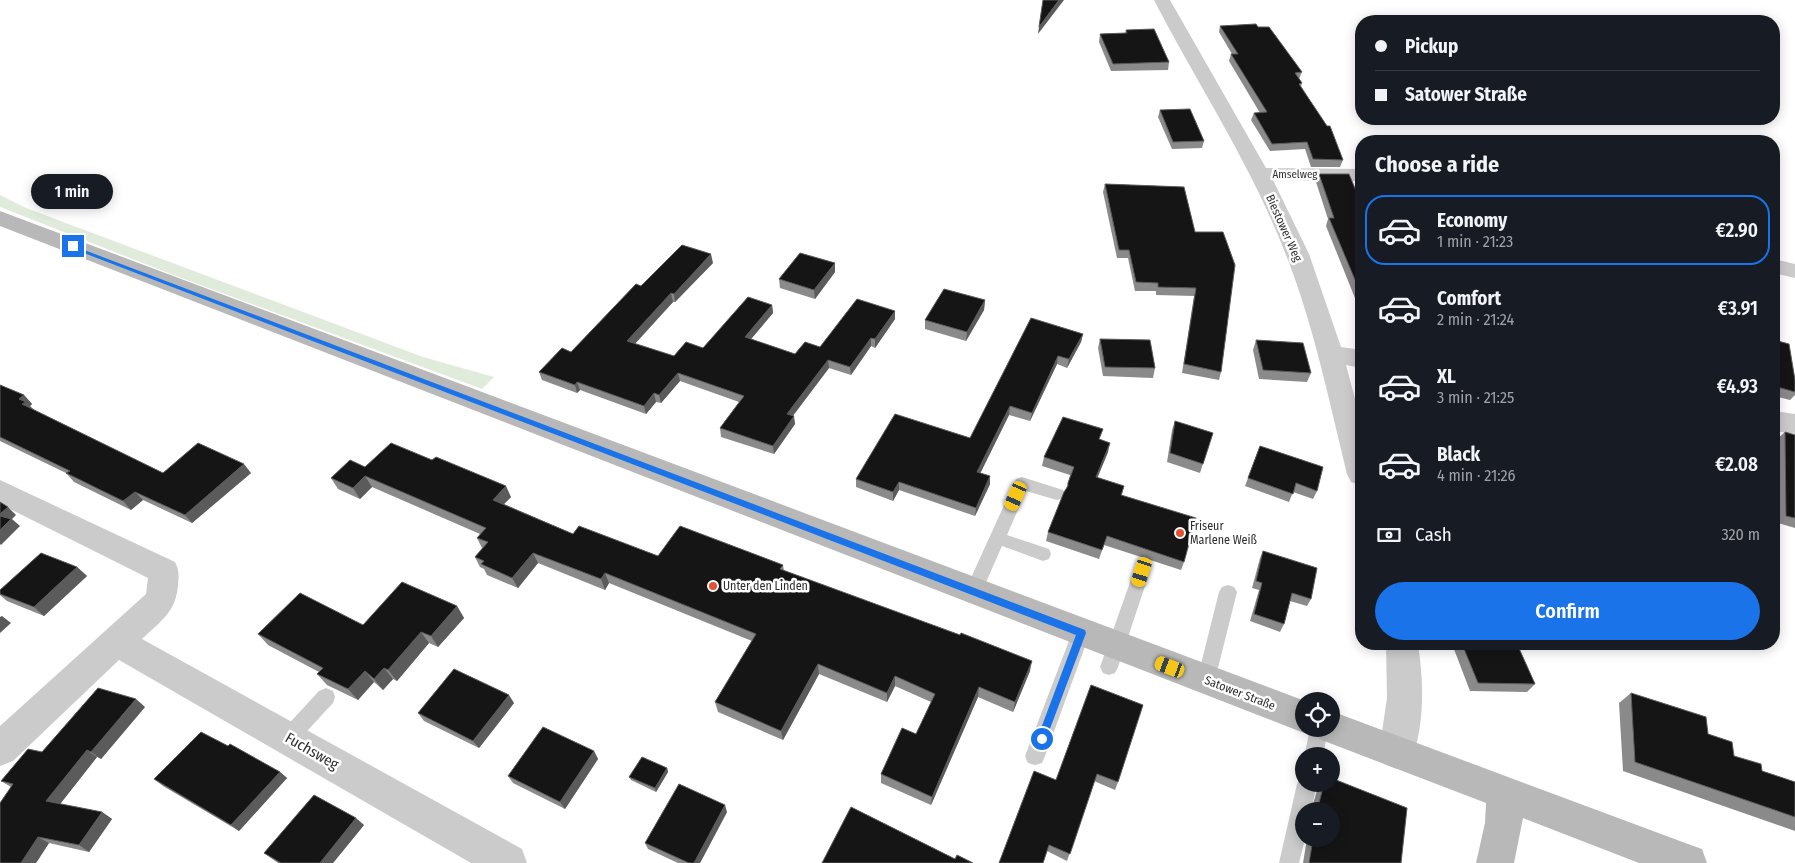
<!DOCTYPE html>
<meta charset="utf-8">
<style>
body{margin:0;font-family:"Fira Sans Condensed",sans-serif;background:#242831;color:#f1f3f6;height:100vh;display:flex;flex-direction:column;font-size:19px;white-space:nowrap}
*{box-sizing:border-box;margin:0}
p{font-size:16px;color:#9ea1a6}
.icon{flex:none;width:28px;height:28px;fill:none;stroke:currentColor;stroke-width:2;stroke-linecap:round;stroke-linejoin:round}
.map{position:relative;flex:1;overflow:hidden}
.drawer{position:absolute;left:1355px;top:135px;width:425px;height:515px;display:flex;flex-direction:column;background:#171b24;border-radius:20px;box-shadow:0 2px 12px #0003}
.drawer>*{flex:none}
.banner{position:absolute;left:1355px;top:15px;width:425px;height:110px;border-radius:20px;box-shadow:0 2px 12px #0003;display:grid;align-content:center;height:110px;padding:0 20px;background:#171b24}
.buttons{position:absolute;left:1295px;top:692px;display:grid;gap:10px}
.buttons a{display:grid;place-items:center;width:45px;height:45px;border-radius:50%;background:#171b24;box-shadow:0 2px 12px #0003;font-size:25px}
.end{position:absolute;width:22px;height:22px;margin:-11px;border:6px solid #1a73e8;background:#fff;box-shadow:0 0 0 2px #fff}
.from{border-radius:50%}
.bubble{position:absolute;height:35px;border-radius:18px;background:#171b24;box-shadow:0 2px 12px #0003;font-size:16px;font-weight:600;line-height:35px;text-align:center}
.car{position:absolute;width:15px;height:30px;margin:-15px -8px;border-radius:6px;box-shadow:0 0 4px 1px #0007;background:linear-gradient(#f5c518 24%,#345 0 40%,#f5c518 0 76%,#345 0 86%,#f5c518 0)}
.banner b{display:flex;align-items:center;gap:18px;height:48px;font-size:19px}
.banner b+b{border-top:1px solid #363941}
.banner i{width:12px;height:12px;background:#f1f3f6}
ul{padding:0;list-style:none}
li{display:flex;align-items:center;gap:15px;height:70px;margin:0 10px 8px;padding:0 10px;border:2px solid transparent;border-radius:20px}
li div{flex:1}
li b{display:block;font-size:19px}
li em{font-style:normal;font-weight:600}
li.active{border-color:#1a73e8}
li>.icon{width:45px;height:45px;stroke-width:1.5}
h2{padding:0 20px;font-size:22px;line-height:60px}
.pay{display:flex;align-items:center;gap:12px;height:55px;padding:0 20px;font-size:19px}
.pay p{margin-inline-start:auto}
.cta{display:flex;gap:10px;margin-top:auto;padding:10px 20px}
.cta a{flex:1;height:58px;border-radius:30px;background:#1a73e8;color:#fff;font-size:20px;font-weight:600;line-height:58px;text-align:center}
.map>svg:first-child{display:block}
</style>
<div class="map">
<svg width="1795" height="863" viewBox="0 0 1795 863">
<rect width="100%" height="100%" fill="#fff"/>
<path fill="#e0ebdb" d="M0,195L26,208L423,357L494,377L482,389L176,276L0,207Z"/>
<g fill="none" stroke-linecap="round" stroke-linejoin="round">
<g fill="#cbcbcb" fill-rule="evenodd">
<path d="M1022,477L1063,490L1065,494L1063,498L1057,500L1026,491L1007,535L1049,549L1051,554L1049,559L1043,561L1002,546L980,596L974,598L968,596L965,591L1016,479Z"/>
<path d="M1142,564L1148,566L1150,571L1118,667L1115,673L1109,675L1103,673L1100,667L1134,571L1136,566Z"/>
<path d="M1228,585L1234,587L1237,592L1215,680L1212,686L1206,688L1200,686L1197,680L1219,592L1222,587Z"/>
<path d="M1081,625L1087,627L1090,633L1045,756L1042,763L1035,765L1028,763L1025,756L1072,633L1075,627Z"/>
<path d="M326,688L333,691L335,697L333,703L295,744L288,747L281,744L278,738L281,732L319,691Z"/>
<path d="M1310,729H1328L1323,756L1304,757Z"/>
<path d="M1304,776V784H1317L1311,811H1304L1305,839L1299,863H1279L1297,784L1300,777Z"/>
</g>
<g fill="#cbcbcb" fill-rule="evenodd">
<path d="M1154,0H1170L1266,168L1361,169V181L1273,180L1309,254L1341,347L1361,350V368L1346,365L1361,421V485L1351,482L1347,474C1329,401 1314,326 1286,255C1252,166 1198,85 1154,0Z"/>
<path d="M1774,259L1795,264V278L1774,273Z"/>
<path d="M1774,411L1795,414V434L1774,431Z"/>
<path d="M0,480L175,562C179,570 179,575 178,585C176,612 161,621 142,639L522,849L527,863H471L119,660L13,761L0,766V726L146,594L148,578L0,504Z"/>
<path d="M1386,644H1418C1424,682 1425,728 1410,764L1397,769L1384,764L1379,752L1387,698Z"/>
</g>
<path fill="#b8b8b8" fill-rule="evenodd" d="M0,211L1305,701L1304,729H1331V711L1688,844L1702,849L1707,863H1639L1523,818L1514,863H1476L1485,823L1486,803L1319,739L1315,729L1304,733L0,226Z"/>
</g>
<g fill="#8a8a8a">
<path d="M1220,26L1258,27L1302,72L1299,79L1302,83L1301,86L1343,160L1340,167H1311L1305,149L1270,151L1251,120L1254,113H1260L1229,61L1231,54H1232L1219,32Z"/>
<path d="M1126,30L1169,62L1168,70L1111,71L1099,42L1100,34L1125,33Z"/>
<path d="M1160,110L1204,141L1202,148L1172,149L1158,117Z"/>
<path d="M1319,174L1361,203V313L1326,226L1328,219L1316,182Z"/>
<path d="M1105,184L1184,187L1221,372L1219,380L1182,373L1194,296L1156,295V291H1135L1128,258H1117L1103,192Z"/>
<path d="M713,263L675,302H673L635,344L674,356L703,348L772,305L773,313L751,339L795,354L820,347L895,311V319L875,348L871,346L851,375L829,368L793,416L795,424L774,454L721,437L720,428L739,402L680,381L661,403L656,402L646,414L580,390L577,393L542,380L539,372L571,352L641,286Z"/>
<path d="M835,272L815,299L780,288L779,279Z"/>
<path d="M985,300L984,310L966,341L925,329V320Z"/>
<path d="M1083,334L1081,342L1067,368L1057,364L1030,421L1009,415L980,473L990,476V484L975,516L899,490L893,501L856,487V479L970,438Z"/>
<path d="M1774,338L1795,380V395L1790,400L1774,396Z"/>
<path d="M1100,339L1155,368L1153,378L1103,376L1098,348Z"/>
<path d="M1256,340L1311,373L1307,382L1259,379L1253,350Z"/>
<path d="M0,385L24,395L32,404L30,406L33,410L163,473H251L192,523L143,500L131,510L74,482L66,473L0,441Z"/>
<path d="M1175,421L1213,433L1200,473L1167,462L1172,430Z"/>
<path d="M1785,432L1795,435V528L1778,523L1777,439Z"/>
<path d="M1100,440L1108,452L1097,478L1124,486L1122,495L1184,562L1181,570L1104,545L1099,559L1046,541L1048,532L1066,489L1068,483L1070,475L1042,466L1044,457Z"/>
<path d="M1260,446L1317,491L1313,499L1293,492L1289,502L1245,486Z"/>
<path d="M365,467L511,497L504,504L573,534L658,556L783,565L784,571L1030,671L1013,712L978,697L931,805L881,783V774L916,734L931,702L895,686L887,702L819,674L783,740L718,712L715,702L752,641L609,583L605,590L538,563L518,588L487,575L484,569L480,567L475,557L482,548L477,538L480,534L372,487L360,499L338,489L331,478Z"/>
<path d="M1263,551L1311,599L1307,606L1290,601L1284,624L1280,632L1250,621L1259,590L1252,588L1260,558Z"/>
<path d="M77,567L87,576L44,616L7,601L0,595V590Z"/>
<path d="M457,606L464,618L438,647L429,643L397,681L393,679L383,690L374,682L358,700L327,685L317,674L319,672L268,645L258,634L363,625Z"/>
<path d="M1452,644H1517L1535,684L1527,692L1470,691Z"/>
<path d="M1091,685L1118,782L1115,790L1094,781L1067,861L1047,851L1056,780Z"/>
<path d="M1631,693L1708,734L1734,756L1762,771L1795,782V831L1623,771L1619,703Z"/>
<path d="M514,703L479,748L424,721L418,713Z"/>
<path d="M145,707L101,759L97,757L60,804L102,812L112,819L89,852L49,843L36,863H0L11,787L1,781L42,752Z"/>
<path d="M228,746L280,772L287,778L239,831L163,786L154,779Z"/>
<path d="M594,751L598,759L565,809L513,783L508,776Z"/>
<path d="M667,768L668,772L656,792L631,780L629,777Z"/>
<path d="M1321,784H1331L1401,863H1303L1307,839H1331V811H1311L1318,787Z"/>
<path d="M727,812L700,863H678L648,849L645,843Z"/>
<path d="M364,825L333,863H278L264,853Z"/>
</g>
<g fill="#5b5b5b">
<path d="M1059,0H1064L1038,34L1039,27Z"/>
<path d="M711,254L713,263L675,302L674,294Z"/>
<path d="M835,263V272L815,299L814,290Z"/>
<path d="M671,293L673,302L630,349L627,341Z"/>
<path d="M985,300L984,310L966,341L967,332Z"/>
<path d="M772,305L773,313L746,345L745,337Z"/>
<path d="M895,311V319L875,348V339Z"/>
<path d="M1083,334L1081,342L1067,368L1069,359Z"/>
<path d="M871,338V346L851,375L850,367Z"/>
<path d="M1058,356L1057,364L1030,421L1032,413Z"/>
<path d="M828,360L829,368L788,422L787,414Z"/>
<path d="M678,373L680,381L661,403L659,395Z"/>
<path d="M577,382L580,390L577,393L575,385Z"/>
<path d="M654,393L656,402L646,414L644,406Z"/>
<path d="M24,395L32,404L30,406L34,410L22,404L19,399Z"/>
<path d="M1010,406L1009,415L977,480V472Z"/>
<path d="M794,416L795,424L774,454L773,446Z"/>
<path d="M1110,443L1108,452L1094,486L1096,477Z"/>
<path d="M244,464L251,473L192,523L185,515Z"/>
<path d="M365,476L372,487L360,499L353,488Z"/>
<path d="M990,476V484L975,516L976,508Z"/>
<path d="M899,482V490L893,501V492Z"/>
<path d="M506,486L511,497L498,510L493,500Z"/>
<path d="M135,492L143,500L131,510L123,501Z"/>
<path d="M8,507L16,515L12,519L20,526L1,545L0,544V514Z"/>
<path d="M533,553L538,563L518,588L512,578Z"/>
<path d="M77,567L87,576L44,616L34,607Z"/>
<path d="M605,573L609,583L605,590L601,579Z"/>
<path d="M457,606L464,618L438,647L431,636Z"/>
<path d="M2,616L11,623L0,633V617Z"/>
<path d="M421,632L429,643L397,681L388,670Z"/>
<path d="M1032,661L1030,671L1013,712L1015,702Z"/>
<path d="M818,664L819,674L783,740L781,731Z"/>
<path d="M384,668L393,679L383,690L374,679Z"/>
<path d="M365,671L374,682L358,700L348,689Z"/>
<path d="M895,676V686L887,702V693Z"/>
<path d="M979,687L978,697L931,805L932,797Z"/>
<path d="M509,695L514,703L479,748L473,741Z"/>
<path d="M136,699L145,707L101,759L91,752Z"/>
<path d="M87,750L97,757L57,808L46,801Z"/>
<path d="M594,751L598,759L565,809L560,802Z"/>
<path d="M667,768L668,772L656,792L655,788Z"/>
<path d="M280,772L287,778L239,831L231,825Z"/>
<path d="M725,805L727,812L700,863H694Z"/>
<path d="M102,812L112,819L89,852L79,845Z"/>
<path d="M356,818L364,825L333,863H320Z"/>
<path d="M38,837L49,843L36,863H21Z"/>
</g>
<g fill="#151515" stroke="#5b5b5b">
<path d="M1043,0H1059L1039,27Z"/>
<path d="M1256,24L1258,27H1269L1302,72L1295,73L1302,83L1299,84L1327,126H1330L1343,160L1313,159L1307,142L1272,144L1254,113L1267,112L1231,54H1238L1220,26Z"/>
<path d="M1154,29L1169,62L1113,64L1100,34L1127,33L1126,30Z"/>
<path d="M1190,109L1204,141L1173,142L1160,110Z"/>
<path d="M1319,174H1349L1361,203V294L1329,218H1334Z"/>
<path d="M1105,184L1184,187L1195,232H1223L1235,265L1221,372L1184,364L1196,288L1158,287V283L1136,282L1129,250H1119Z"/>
<path d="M682,245L711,254L674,294L671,293L627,341L674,356L686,342L703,348L748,297L772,305L745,337L795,354L805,342L820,347L857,299L895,311L875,339L871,338L850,367L828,360L787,414L794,416L773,446L720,428L744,396L678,373L659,395L654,393L644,406L577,382L575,385L539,372L562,348L571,352L636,284L641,286Z"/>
<path d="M800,253L835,263L814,290L779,279Z"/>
<path d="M944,289L985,300L967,332L925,320Z"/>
<path d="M1031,318L1083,334L1069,359L1058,356L1032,413L1010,406L977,472L990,476L976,508L899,482L893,492L856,479L895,414L970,438Z"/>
<path d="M1774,338V340L1789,344L1795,380V392L1774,386Z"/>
<path d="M1100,339L1150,340L1155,368L1105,367Z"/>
<path d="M1256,340L1303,343L1311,373L1263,370Z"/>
<path d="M0,385L24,395L19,399L26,402L22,404L163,473L198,443L244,464L185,515L135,492L123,501L66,473L70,471L0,437Z"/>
<path d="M1063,417L1103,429L1099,439L1110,443L1096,477L1124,486L1121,495L1196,518L1184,562L1107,536L1102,550L1048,532L1064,492L1068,486V483L1074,467L1044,457Z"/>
<path d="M1175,421L1213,433L1203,464L1170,453Z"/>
<path d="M1785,432L1795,435V518L1786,516Z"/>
<path d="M391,443L432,460L436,457L506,486L493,500L573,534L579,526L658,556L680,526L783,565L780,569L960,635L961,633L1032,661L1015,702L979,687L932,797L881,774L902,728L916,734L935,694L895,676L887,693L818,664L781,731L715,702L756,634L605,573L601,579L533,553L512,578L481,564L484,561L475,557L488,542L477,538L486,528L365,476L353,488L331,478L350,460L365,467Z"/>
<path d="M1260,446L1323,467L1317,491L1296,483L1293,494L1248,478Z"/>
<path d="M0,502L8,507L0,514Z"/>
<path d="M0,516L11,519L0,530Z"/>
<path d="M1263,551L1317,568L1311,599L1292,593L1284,624L1254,614L1262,583L1256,581Z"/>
<path d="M41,553L77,567L34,607L0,594V590Z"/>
<path d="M402,582L457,606L431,636L421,632L388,670L384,668L374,679L365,671L348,689L317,674L323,668L258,634L300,593L363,625Z"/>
<path d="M1462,644H1517L1535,684L1478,683Z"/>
<path d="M454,669L509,695L473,741L418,713Z"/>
<path d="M1091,685L1143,705L1118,782L1097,774L1070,854L1049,845L1043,863H999L1034,771L1056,780Z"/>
<path d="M98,688L136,699L91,752L87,750L46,801L102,812L79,845L38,837L21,863H0V803L13,784L1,781L28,749L42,752Z"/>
<path d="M1631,693L1706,717L1708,734L1732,742L1734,756L1761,764L1762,771L1795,782V817L1635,762Z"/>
<path d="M543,727L594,751L560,802L508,776Z"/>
<path d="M201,732L228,746L230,744L280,772L231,825L154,779Z"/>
<path d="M642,757L667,768L655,788L629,777Z"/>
<path d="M1331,778L1407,808L1401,863H1309L1313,839H1331V811H1318L1319,803L1324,784H1331Z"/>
<path d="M679,784L725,805L694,863H689L645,843Z"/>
<path d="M314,795L356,818L320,863H281L264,853Z"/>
<path d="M851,807L955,859L957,855L973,863H822Z"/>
</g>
<path fill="#1a73e8" d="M71,245L1085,630L1086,633L1045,742L1042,744L1037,739L1076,635L71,248Z"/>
<g fill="#e15133" stroke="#fff" stroke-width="2">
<circle cx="1180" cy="533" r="5"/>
<circle cx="713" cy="586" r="5"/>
</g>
<g text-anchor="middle" stroke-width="5" stroke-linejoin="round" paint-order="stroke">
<g font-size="11" fill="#2e2e2e" stroke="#fff">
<text x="1295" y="178">Amselweg</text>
</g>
<g font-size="12" fill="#2e2e2e" stroke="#fff">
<text transform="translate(1284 228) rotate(66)" y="4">Biestower Weg</text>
<text transform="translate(1240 693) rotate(21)" y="4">Satower Straße</text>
</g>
<g font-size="12" fill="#2e2e2e" stroke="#fff" text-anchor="start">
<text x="1190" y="530">Friseur<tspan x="1190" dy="14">Marlene Weiß</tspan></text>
<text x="723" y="590">Unter den Linden</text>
</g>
<g font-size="15" fill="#2e2e2e" stroke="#fff">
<text transform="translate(312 751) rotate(30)" y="5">Fuchsweg</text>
</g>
</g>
</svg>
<div class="buttons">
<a><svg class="icon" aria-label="locate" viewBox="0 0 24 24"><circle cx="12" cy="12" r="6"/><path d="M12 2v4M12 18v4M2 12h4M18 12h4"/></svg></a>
<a>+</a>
<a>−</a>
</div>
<i class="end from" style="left:1042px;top:739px"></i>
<i class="end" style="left:73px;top:246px"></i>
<div class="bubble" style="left:31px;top:174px;width:82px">1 min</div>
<i class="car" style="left:1016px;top:496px;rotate:204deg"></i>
<i class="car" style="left:1142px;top:572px;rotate:198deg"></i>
<i class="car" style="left:1170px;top:667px;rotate:291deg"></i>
<div class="banner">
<b><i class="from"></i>Pickup</b>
<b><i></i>Satower Straße</b>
</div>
<section class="drawer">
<h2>Choose a ride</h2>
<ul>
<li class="active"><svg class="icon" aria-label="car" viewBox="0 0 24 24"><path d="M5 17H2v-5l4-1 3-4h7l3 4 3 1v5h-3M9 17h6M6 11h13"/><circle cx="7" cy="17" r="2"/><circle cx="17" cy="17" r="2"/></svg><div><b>Economy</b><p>1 min · 21:23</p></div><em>€2.90</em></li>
<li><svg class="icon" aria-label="car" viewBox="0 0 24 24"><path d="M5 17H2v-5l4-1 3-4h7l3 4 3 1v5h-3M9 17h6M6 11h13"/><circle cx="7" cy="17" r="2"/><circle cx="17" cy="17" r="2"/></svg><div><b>Comfort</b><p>2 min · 21:24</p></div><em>€3.91</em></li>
<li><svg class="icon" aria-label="car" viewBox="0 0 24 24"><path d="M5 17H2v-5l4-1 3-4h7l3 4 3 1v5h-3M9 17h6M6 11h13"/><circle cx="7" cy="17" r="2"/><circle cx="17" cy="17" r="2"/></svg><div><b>XL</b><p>3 min · 21:25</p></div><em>€4.93</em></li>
<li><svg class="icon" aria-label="car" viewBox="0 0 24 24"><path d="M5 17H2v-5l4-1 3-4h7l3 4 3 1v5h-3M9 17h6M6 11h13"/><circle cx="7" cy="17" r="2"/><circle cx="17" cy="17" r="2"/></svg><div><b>Black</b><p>4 min · 21:26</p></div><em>€2.08</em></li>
</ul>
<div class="pay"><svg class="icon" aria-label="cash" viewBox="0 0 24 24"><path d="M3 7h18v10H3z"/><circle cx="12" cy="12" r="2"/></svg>Cash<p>320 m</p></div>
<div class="cta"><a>Confirm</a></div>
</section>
</div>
